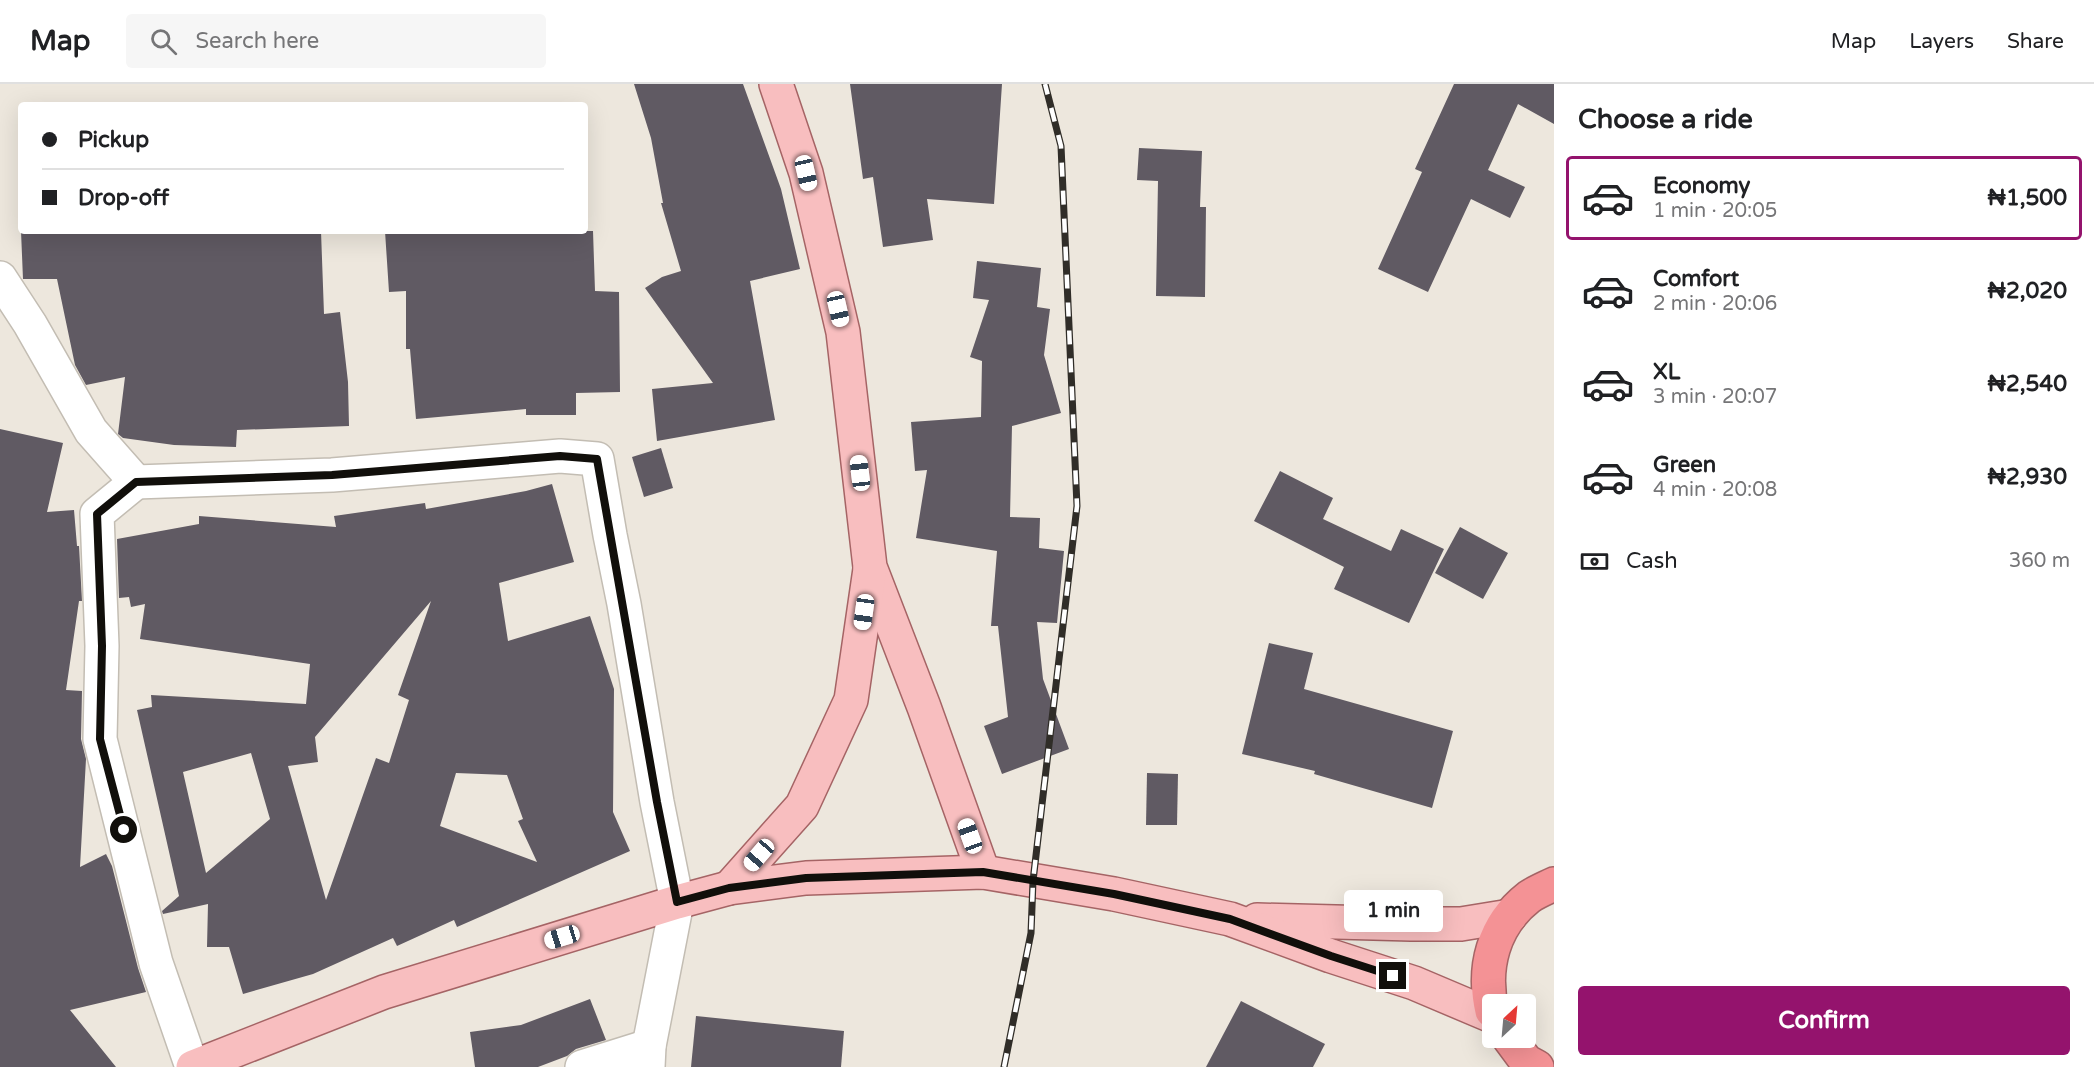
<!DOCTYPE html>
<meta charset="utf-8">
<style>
body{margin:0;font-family:"Varela Round",sans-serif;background:#f6f6f6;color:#202124;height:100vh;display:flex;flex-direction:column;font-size:22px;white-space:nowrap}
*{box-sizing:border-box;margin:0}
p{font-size:20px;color:#757577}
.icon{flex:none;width:33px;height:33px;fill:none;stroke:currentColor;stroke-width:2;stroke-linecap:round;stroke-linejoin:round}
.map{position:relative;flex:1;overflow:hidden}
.drawer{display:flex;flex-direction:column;background:#fff;width:540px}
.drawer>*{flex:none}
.top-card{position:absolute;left:18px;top:18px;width:570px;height:132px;border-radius:6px;box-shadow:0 6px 24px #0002;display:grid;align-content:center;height:132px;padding:0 24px;background:#fff}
.needle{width:39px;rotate:26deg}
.fabs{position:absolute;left:1482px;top:910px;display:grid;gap:12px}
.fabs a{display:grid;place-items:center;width:54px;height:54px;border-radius:6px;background:#fff;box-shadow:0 6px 24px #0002;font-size:30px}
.end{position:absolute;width:27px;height:27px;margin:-14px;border:8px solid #110f0b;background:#fff;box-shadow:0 0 0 3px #fff}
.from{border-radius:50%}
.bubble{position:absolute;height:42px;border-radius:6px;background:#fff;box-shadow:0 6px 24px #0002;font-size:20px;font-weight:700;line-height:42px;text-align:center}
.car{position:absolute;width:18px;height:36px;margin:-18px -9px;border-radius:8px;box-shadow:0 0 4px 2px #0007;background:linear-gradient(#fff 24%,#345 0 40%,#fff 0 76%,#345 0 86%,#fff 0)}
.top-card b{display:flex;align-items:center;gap:21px;height:57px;font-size:22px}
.top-card b+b{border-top:2px solid #e0e0e0}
.top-card i{width:15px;height:15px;background:#202124}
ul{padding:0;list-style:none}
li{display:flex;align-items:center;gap:18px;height:84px;margin:0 12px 9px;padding:0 12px;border:3px solid transparent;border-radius:6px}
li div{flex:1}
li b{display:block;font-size:22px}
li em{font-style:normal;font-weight:700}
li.current{border-color:#94136d}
li>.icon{width:54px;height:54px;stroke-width:1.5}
h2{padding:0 24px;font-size:27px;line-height:72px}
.pay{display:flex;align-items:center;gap:15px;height:66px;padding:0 24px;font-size:22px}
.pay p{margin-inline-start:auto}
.action{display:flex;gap:12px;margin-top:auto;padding:12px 24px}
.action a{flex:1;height:69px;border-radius:6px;background:#94136d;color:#fff;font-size:24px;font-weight:700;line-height:69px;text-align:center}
header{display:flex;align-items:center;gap:36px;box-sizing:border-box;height:84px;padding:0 30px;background:#fff;border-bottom:2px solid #e0e0e0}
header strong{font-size:28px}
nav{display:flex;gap:33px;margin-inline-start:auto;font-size:21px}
.search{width:420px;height:54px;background:#f6f6f6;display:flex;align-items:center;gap:15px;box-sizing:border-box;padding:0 21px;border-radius:6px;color:#757577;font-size:22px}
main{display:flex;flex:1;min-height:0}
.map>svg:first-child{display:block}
</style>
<header>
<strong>Map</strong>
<div class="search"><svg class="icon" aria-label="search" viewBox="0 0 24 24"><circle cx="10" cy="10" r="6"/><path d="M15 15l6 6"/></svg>Search here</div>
<nav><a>Map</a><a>Layers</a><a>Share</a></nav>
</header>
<main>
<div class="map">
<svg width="1554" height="983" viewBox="0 0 1554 983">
<rect width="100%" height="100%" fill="#ede7dd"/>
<g fill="#605a63" fill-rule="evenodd">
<path d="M634,0H743L781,105L800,185L750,197L775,336L657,357L652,305L713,299L645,204L662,193L681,187L661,119H663L651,54Z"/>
<path d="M850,0H1002L994,120L927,115L933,156L883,163L873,93L863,95Z"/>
<path d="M1454,0H1554V40L1518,20L1488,86L1525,103L1510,134L1471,115L1428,208L1378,185L1422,88L1415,85Z"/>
<path d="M1139,64L1202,67L1200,123H1206L1205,213L1156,212L1158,97L1137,96Z"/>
<path d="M21,147H321L324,230L340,228L348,298L349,342L237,346L236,363L174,361L123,354L118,350L125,293L86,301L75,281L57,195H23Z"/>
<path d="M385,147H593L595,207L619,208L620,308L576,309V331H526V325L416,335L410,265H406V207L389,208Z"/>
<path d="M977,177L1041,184L1037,223L1050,225L1044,271L1061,329L1012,342L1010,433L1040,434L1039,464L1064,467L1057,539L1037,538L1043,595L1069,665L1002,690L984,642L1008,633L998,542H991L997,467L916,454L927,386L915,387L911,338L981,333L982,277L970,273L989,216L973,214Z"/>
<path d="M0,345L63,359L47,428L74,426L77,462H79L82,517H79L66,606L82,607L81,655L86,675L80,783L106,770L112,782L138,884L146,908L70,926L116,983H0Z"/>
<path d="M661,364L673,404L644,413L632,373Z"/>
<path d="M1280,387L1333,414L1323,435L1391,467L1401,445L1444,465L1409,539L1334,505L1344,483L1254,437Z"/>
<path d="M552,400L574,478L499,499L508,557L590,532L614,605L613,728L630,767L457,843L454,836L397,862L393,854L313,890L243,910L229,863H207L208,820L163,830L162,827L179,812L137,626L152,623L151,611L306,620L310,580L140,555L145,520L131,523L129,513L119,514L117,455L199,440V432L336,443L334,432L425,419L426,425L526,407ZM431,517L398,611L409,616L389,679L376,674L326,816L288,682L318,678L315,653ZM251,669L270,735L206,789L183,688ZM456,689L507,691L523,735L518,737L537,778L440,742Z"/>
<path d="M1460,443L1508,469L1483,515L1435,489Z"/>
<path d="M1269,559L1313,569L1304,605L1453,647L1432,724L1314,690L1315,687L1242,670Z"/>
<path d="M1147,689L1178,690L1177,741H1146Z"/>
<path d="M590,915L606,956L576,965L567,972L538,983H475L470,948L521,941Z"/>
<path d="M1241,917L1325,960L1313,983H1206Z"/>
<path d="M696,932L844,947L841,983H691Z"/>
</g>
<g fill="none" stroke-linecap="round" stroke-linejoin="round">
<defs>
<g id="minor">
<path d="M0,194L30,240L91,347L136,398L97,430L102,562L100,655L156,879L192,983"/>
<path d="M136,398L332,391L560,372L597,375L610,451L624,520L657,718L677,818L649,962L648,983"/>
<path d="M582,983L649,962"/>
</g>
<g id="major">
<path d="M776,0L806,89L843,248L870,483L924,623L983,788"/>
<path d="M729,804L802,722L851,616L870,485"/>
<path d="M1257,836L1411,840H1461L1510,832"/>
<path d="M193,983L384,908L677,818L729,804L806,794L983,788L1114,810L1230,835L1331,872L1414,899L1492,932"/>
</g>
<g id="highway">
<path d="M1492,927C1482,884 1493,841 1529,813C1536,808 1546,804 1554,800"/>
<path d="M1509,954L1526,977L1537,983"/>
</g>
</defs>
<use href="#minor" stroke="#c3bdb3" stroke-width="36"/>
<use href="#major" stroke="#a56465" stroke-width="36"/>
<use href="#highway" stroke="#a56465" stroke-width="36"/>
<use href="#minor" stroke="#fff" stroke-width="33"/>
<use href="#major" stroke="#f8bebf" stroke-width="33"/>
<use href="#highway" stroke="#f49295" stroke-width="33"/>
<defs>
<path id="rail" d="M1004,983L1031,849L1033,797L1077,422L1061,62L1045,0"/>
</defs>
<use href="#rail" stroke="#302d28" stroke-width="7"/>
<use href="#rail" stroke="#fff" stroke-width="4.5" stroke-dasharray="14" stroke-linecap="butt"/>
</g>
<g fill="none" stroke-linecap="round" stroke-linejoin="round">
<path stroke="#110f0b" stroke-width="8" d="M124,746L100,655L102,562L97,430L136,398L332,391L560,372L597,375L657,718L677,818L729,804L806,794L983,788L1114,810L1230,835L1331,872L1393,892"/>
</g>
</svg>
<div class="fabs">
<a><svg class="needle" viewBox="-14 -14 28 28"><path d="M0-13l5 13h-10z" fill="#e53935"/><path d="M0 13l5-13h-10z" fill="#757577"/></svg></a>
</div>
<i class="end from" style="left:124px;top:746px"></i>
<i class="end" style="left:1393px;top:892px"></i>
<div class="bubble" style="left:1344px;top:806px;width:99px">1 min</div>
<i class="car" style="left:806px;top:89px;rotate:167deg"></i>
<i class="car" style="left:838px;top:225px;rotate:167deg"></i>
<i class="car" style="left:860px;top:389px;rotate:353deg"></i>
<i class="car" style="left:864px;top:528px;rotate:188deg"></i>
<i class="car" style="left:970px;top:752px;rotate:340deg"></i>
<i class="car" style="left:759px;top:771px;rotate:221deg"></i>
<i class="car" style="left:562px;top:853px;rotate:253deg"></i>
<div class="top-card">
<b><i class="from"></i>Pickup</b>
<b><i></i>Drop-off</b>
</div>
</div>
<section class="drawer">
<h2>Choose a ride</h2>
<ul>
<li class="current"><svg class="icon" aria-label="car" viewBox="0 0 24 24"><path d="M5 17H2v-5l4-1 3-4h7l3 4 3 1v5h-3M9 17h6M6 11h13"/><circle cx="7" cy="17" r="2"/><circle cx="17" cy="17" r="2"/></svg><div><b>Economy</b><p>1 min · 20:05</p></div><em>₦1,500</em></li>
<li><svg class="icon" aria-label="car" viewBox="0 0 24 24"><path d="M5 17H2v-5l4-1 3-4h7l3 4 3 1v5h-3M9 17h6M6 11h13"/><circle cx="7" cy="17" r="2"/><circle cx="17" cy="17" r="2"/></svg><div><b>Comfort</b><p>2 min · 20:06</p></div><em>₦2,020</em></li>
<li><svg class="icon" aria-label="car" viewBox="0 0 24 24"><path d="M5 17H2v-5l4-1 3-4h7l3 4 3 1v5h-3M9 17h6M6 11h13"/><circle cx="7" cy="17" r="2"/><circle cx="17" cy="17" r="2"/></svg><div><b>XL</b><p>3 min · 20:07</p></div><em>₦2,540</em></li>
<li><svg class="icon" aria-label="car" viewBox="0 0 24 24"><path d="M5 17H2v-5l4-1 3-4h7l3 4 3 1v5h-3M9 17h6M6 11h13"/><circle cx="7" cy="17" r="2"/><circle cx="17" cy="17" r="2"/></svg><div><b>Green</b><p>4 min · 20:08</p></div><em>₦2,930</em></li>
</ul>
<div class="pay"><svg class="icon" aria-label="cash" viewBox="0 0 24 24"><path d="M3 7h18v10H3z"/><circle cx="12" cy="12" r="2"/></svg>Cash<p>360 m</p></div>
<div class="action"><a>Confirm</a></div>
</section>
</main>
